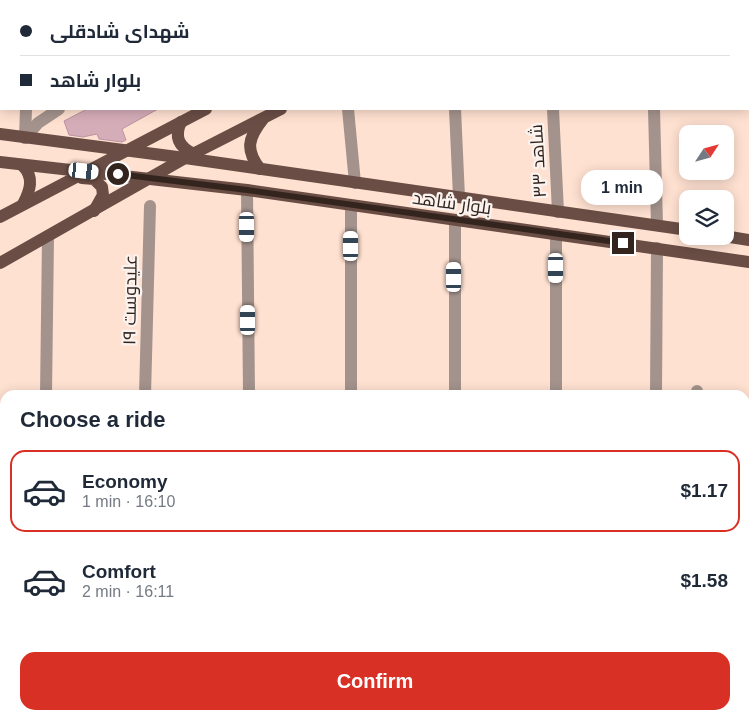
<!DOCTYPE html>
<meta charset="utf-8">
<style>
body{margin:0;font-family:Helvetica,Cairo,sans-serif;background:#f6f6f7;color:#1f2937;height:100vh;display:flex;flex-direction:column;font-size:19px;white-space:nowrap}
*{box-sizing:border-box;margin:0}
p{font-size:16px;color:#747a83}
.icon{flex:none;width:28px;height:28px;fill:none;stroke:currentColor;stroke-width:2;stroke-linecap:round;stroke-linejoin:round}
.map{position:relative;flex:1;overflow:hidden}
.side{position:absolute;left:0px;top:390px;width:750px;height:330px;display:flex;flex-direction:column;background:#fff;border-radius:15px 15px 0 0;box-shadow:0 2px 12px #0003}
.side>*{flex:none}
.banner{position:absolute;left:0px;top:0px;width:750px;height:110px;box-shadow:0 2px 12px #0003;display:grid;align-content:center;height:110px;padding:0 20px;background:#fff}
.needle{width:32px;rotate:54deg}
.buttons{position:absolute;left:679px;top:125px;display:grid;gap:10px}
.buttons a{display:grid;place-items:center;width:55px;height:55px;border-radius:10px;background:#fff;box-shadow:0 2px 12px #0003;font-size:25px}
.end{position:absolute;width:22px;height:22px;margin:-11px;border:6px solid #33251e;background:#fff;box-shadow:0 0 0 2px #fff}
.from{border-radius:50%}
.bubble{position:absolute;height:35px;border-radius:15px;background:#fff;box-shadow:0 2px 12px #0003;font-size:16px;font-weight:800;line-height:35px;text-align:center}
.car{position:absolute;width:15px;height:30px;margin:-15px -8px;border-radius:6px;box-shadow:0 0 4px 1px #0007;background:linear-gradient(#fff 24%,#345 0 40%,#fff 0 76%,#345 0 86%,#fff 0)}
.banner b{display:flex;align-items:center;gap:18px;height:48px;font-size:19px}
.banner b+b{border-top:1px solid #e0e1e3}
.banner i{width:12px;height:12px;background:#1f2937}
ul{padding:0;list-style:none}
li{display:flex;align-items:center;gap:15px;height:82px;margin:0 10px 8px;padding:0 10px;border:2px solid transparent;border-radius:15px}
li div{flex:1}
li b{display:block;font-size:19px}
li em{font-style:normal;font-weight:800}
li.active{border-color:#d93025}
li>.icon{width:45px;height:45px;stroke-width:1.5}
h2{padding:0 20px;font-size:22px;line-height:60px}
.button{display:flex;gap:10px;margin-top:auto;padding:10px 20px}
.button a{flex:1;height:58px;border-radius:15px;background:#d93025;color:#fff;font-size:20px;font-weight:800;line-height:58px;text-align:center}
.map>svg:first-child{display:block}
</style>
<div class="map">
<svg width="749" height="720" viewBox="0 0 749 720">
<rect width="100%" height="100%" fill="#ffe1d1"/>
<path fill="#d5adb9" stroke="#bb94a0" d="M87,109H158L122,129L126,140L122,142L99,139L97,134L83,137L69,135L64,121Z"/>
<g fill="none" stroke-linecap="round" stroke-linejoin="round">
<g stroke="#a4938d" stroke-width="12">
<path d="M65,0L66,1"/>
<path d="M156,0L157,1"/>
<path d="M249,0L250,1"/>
<path d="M548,0V1"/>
<path d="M652,0V1"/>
<path d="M286,1L290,0"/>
<path d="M0,49L1,52"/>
<path d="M348,109L355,183"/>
<path d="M455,109L459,197"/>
<path d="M553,109L558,212"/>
<path d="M654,109L657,225"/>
<path d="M25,138L38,123L59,109"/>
<path d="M25,138L26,109"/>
<path d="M247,190L249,395"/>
<path d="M556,234V395"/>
<path d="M697,391V395"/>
<path d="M46,395L48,237"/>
<path d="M145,395L150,206"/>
<path d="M351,395V207"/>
<path d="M455,395V221"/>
<path d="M656,395L657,248"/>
<path d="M0,504L5,509"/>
<path d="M0,520L5,522"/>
<path d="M82,715L84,720"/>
<path d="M165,715L167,720"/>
<path d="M249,715L250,720"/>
<path d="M347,715L351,720"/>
<path d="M452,715V720"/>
<path d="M525,715L526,720"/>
<path d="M670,715L672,720"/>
<path d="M18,720L43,715"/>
</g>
<g stroke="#6a4e45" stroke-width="12">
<path d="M407,1L409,0"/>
<path d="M487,1L489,0"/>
<path d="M181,122C174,137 179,147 194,154"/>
<path d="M0,134L185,158L688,230"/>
<path d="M0,162L247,190L749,262"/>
<path d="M22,165C35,177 30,191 23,204"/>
<path d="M260,169C245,150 248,138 263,119"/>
<path d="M82,178L94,179L102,187L103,195L94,211"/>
<path d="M0,217L206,109"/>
<path d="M724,236L749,240"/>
<path d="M0,263L185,158L281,109"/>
<path d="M745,444H749"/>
<path d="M0,447H5"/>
<path d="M745,468H749"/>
<path d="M0,474H5"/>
</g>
</g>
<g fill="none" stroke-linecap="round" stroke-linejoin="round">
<path stroke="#33251e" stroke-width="6" d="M118,174L247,190L623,243"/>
</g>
<g text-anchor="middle" stroke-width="4.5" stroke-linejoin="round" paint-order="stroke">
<g font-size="18" fill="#33251e" stroke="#fbf3ef">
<text transform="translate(538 161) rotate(-93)" y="6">شاهد ۳۳</text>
<text transform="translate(452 203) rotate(8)" y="6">بلوار شاهد</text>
<text transform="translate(130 300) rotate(-89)" y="6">علیدوست ۱۹</text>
</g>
</g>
</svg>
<div class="buttons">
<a><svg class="needle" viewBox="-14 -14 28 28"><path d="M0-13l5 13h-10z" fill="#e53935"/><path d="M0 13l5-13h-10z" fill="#747a83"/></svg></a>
<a><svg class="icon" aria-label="layers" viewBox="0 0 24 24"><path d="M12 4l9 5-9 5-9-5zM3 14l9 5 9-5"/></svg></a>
</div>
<i class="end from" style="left:118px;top:174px"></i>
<i class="end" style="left:623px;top:243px"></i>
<div class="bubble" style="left:581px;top:170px;width:82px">1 min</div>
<i class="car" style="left:84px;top:171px;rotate:96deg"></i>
<i class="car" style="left:247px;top:227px;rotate:180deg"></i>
<i class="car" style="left:351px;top:246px;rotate:0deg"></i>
<i class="car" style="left:556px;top:268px;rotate:180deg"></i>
<i class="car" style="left:454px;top:277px;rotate:0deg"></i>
<i class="car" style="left:248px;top:320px;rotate:0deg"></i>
<div class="banner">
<b><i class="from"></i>شهدای شادقلی</b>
<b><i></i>بلوار شاهد</b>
</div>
<section class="side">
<h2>Choose a ride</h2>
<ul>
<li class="active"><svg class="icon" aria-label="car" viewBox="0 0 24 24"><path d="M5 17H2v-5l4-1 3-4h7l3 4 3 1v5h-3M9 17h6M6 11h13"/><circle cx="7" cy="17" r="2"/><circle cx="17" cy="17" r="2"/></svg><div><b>Economy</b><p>1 min · 16:10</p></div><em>$1.17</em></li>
<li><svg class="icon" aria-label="car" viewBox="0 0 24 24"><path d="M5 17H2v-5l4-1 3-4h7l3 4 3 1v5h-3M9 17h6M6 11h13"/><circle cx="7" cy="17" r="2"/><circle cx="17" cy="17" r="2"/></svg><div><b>Comfort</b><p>2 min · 16:11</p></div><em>$1.58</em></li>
</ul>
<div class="button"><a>Confirm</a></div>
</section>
</div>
